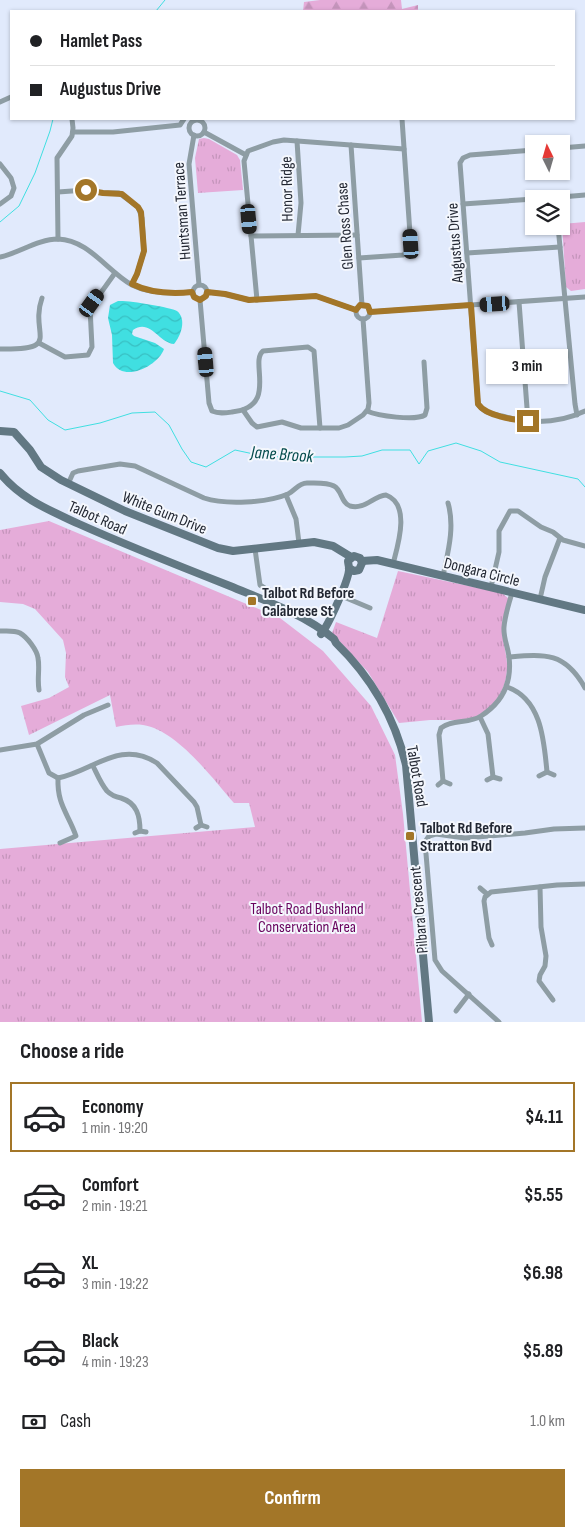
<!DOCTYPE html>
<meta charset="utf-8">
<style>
body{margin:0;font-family:"Sofia Sans Condensed",sans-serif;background:#f2f2f2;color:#202124;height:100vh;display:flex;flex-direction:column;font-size:19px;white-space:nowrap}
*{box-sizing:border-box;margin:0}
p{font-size:16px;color:#757577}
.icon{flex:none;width:28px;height:28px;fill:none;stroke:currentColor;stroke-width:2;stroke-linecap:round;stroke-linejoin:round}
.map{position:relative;height:1022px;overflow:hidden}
.drawer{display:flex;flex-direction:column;background:#fff;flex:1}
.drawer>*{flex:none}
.top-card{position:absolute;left:10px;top:10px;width:565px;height:110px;border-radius:0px;box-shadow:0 1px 4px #0004;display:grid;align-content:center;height:110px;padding:0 20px;background:#fff}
.needle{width:32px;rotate:355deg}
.buttons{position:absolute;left:525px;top:135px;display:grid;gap:10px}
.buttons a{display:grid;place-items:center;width:45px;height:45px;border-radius:0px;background:#fff;box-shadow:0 1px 4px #0004;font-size:25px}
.end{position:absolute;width:22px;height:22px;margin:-11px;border:6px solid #a37628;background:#fff;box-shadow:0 0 0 2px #fff}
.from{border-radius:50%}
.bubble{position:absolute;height:35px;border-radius:0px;background:#fff;box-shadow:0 1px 4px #0004;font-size:16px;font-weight:700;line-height:35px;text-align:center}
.car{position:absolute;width:15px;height:30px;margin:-15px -8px;border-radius:6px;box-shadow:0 0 4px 1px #0007;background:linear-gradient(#222 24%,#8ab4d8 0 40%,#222 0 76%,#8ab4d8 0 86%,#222 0)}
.top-card b{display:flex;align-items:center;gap:18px;height:48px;font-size:19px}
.top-card b+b{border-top:1px solid #e0e0e0}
.top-card i{width:12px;height:12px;background:#202124}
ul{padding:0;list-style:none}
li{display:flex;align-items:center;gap:15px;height:70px;margin:0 10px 8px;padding:0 10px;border:2px solid transparent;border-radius:0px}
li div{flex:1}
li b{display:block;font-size:19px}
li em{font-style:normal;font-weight:700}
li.on{border-color:#a37628}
li>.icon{width:45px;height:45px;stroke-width:1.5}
h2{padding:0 20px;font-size:22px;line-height:60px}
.pay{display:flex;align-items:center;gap:12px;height:55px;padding:0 20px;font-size:19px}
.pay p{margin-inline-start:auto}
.button{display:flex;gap:10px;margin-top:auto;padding:10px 20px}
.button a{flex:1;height:58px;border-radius:0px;background:#a37628;color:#fff;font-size:20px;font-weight:700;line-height:58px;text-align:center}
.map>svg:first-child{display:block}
</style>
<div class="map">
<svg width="585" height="1022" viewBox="0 0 585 1022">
<defs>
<pattern id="forest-firs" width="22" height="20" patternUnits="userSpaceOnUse" patternTransform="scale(1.25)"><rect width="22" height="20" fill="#e5acd9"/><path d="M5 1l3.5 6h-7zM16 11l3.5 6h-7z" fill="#c494bb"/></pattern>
<pattern id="park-tufts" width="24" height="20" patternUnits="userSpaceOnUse" patternTransform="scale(1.25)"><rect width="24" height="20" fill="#e5acd9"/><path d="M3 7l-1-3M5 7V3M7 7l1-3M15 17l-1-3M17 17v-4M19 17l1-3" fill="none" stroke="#c494bb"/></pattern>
<pattern id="water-waves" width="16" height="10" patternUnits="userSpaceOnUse" patternTransform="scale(1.25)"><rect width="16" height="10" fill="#40dfe1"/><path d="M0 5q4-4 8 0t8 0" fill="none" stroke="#38bfc2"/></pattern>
</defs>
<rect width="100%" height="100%" fill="#e1eafc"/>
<path fill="url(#forest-firs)" d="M320,0H401L402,9L418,5V11H303L304,2Z"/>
<g fill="url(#park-tufts)">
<path d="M204,138L209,139L237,155L240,160L243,190L198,193L195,158L199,139Z"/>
<path d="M585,222V289L571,291L566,287L562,224Z"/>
<path d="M49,521L280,618L323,651L371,706L395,755L403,814L422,1022H0V849L255,827L249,803H234C212,778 177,730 143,725C134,724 125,725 116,727L110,695L29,735L21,706L49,698L69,687L65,677L66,653L63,640L35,609L23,604L0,602V530Z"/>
<path d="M398,571L502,593L508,598C509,607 503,615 502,624C501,639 508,655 507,670C506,684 501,695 492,705C471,725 456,719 430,720C420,721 410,722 399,723L368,672L332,633L336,622L377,638Z"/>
</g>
<path fill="url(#water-waves)" d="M118,301C127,300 170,307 177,311C187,319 181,336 174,344C159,343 150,318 133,330L132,334L134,336L155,343L164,349C158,366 124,383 113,363L112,335L108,318L110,305Z"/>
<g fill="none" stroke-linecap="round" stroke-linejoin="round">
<g stroke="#40dfe1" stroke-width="1">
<path d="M156,11L165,0"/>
<path d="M0,222L19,206L35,173L50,131L53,119"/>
<path d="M0,391L30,400L48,420L65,430L100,423L132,413L155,412L169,425L182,449L191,462L206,467L235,450L263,456L281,457H345L362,456L382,450H410L419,464L428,451L456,443L481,451L500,462L578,479L585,487"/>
</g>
<g stroke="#8e9da4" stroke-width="5">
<path d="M0,102L11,97"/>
<circle cx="197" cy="128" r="8"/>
<path d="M73,132H113L180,125L184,119"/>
<path d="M204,132L246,155"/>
<path d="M194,135L189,164L199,285"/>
<path d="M297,141L301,203L298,235"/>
<path d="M351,145L362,305"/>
<path d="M561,148L585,146"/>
<path d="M534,150L470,155L463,158L460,163L478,404C484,413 492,414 502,416C530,424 558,424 585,411"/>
<path d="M0,164L11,178L14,188L11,196L0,204"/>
<path d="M58,192L86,190L103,193H119L138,207L142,218L144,251L137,274L132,284"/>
<path d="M538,199L585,195"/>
<path d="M463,204L534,199"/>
<path d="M558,226L575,404L577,415"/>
<path d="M251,236L357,235"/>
<path d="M58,239L57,158L72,136L73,128L72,119"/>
<path d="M467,253L560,247"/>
<path d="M0,257C19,253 38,239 58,239C89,240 107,271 132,285C150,294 173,294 192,292"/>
<path d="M359,258L403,255L407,253L411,248L402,119"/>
<circle cx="200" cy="292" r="7"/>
<path d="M207,292L225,294L249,300L316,296L356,310"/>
<path d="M200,300L209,403L212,411C219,414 225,413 232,412C279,407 249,362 263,351L308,347L314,351L320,428"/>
<path d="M257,300L244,161L248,151L273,142L284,140L404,149"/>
<path d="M519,302L528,421"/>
<circle cx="363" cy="312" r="7"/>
<path d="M370,312L585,297"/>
<path d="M39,343L65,357L88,355L92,347L90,308L115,273"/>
<path d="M0,349C64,350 29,335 42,298"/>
<path d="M243,410L252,423L257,427L282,422L301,428H339L348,425L363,415L368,409L369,403L363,319"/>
<path d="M367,411C378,416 415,421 425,415L427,408L424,362"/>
<path d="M68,484L73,473L78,471L120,464L135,466L204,498C225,505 267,503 288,494C295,491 298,483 307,483C315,483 327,482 334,486C342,490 341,503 350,506C365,510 373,496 386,495C411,504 398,545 393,564"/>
<path d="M286,495L296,519L299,543"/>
<path d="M255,549L260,585C267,591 276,592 286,593"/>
<path d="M443,576C448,552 455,527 448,503"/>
<path d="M491,587L499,552V531L510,511H518L541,527L553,532L563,540L585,546"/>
<path d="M339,595L370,608"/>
<path d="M540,599L545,577L560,538"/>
<path d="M0,631C6,631 14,630 20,633C27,637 37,650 38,658C40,668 37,679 39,690"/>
<path d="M509,657C545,654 565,652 585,688"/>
<path d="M507,687C542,699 544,742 547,772"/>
<path d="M480,717L488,734L493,777"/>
<path d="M37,744L49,773L58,778C93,771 120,739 157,763L194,802L197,807L201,825"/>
<path d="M0,750L37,744L84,715L108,705"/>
<path d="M93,766C97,774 101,784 107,791C111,795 116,797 121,798C137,803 140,816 140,831"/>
<path d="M539,776L547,772L554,775"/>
<path d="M58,778C57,805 68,813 76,836L60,843"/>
<path d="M487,780L493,777L500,779"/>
<path d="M443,781L439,735L441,728C452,719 469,724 481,716C503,702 512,682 509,657C508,647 503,637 504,627C505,615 509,603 512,593"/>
<path d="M438,785L443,781L450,784"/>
<path d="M196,828L201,825L207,827"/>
<path d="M135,833L140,831L146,832"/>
<path d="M540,887L541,927L546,956L545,966L540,975L539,981L553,1000"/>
<path d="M480,888L487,894"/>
<path d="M492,945L489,938L484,901L485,897L491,892L557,885L585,884"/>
<path d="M456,1011L469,994"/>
<path d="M499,1022L442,971L435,960L425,842L429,836L436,834L465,838L525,833L554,829L585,828"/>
</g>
<g stroke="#627883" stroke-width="8">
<path d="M0,431L14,432L30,450L41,467L61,480L125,511L218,548L233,551L314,542L333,546L351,557"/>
<path d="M0,473C21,499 49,510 79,524C128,546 179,566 230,586C266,601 304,614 334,639L336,643C371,677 395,718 406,765L429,1022"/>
<path d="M362,561L377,560L585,610"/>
<path d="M321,634C328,626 350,578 349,568C349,566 348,563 348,561L354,556L360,558L362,563L359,570L354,571L349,568"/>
</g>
</g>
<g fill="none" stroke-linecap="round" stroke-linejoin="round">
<path stroke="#a37628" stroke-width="6" d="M86,190L103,193L122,194L138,207L141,212L144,251L137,274L132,284C150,293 172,294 192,292L194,297L200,300L206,296L207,292L225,294L249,300L316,296L356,310L360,305L368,306L370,312L471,305L478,404C486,416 514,420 528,421"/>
</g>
<g fill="#a37628" stroke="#f4f7fd" stroke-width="2">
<rect x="247" y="596" width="10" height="10" rx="2.5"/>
<rect x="405" y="831" width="10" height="10" rx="2.5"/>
</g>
<g text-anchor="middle" stroke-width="4" stroke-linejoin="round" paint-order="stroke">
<g font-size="16" fill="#222732" stroke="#f4f7fd">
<text transform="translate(286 189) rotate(-91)" y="6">Honor Ridge</text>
<text transform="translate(181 211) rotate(-94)" y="6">Huntsman Terrace</text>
<text transform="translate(344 226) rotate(-94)" y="6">Glen Ross Chase</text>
<text transform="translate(454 243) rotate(-94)" y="6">Augustus Drive</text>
<text transform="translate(165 512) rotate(22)" y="6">White Gum Drive</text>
<text transform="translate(98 517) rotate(24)" y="6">Talbot Road</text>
<text transform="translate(482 571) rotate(14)" y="6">Dongara Circle</text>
<text transform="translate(418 776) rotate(80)" y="6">Talbot Road</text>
<text transform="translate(418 910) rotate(-95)" y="6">Pilbara Crescent</text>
</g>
<g font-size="16" font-weight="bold" fill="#222732" stroke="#f4f7fd" text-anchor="start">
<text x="262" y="598">Talbot Rd Before<tspan x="262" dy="18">Calabrese St</tspan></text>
<text x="420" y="833">Talbot Rd Before<tspan x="420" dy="18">Stratton Bvd</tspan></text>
</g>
<g font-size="16" fill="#68025d" stroke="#f4f7fd">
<text x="307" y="914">Talbot Road Bushland<tspan x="307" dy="18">Conservation Area</tspan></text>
</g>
<g font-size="18" font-style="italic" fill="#054c4d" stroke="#f4f7fd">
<text transform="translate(282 454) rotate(4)" y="6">Jane Brook</text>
</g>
</g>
</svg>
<div class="buttons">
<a><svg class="needle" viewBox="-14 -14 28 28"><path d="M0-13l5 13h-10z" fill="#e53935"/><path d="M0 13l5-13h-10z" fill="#757577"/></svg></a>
<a><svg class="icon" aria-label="layers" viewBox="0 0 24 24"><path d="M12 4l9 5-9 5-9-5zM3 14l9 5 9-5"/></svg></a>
</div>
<i class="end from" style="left:86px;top:190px"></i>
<i class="end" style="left:528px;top:421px"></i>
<div class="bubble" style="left:486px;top:349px;width:82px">3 min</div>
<i class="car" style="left:249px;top:219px;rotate:175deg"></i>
<i class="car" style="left:411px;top:244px;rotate:356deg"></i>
<i class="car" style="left:92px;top:303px;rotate:36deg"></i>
<i class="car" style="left:495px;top:304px;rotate:266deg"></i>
<i class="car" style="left:206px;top:362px;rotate:355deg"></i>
<div class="top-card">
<b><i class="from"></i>Hamlet Pass</b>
<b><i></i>Augustus Drive</b>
</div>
</div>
<section class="drawer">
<h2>Choose a ride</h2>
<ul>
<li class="on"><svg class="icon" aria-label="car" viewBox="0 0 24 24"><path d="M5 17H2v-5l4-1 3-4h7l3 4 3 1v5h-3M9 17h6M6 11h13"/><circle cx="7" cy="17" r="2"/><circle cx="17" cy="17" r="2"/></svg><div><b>Economy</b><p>1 min · 19:20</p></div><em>$4.11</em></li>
<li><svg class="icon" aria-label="car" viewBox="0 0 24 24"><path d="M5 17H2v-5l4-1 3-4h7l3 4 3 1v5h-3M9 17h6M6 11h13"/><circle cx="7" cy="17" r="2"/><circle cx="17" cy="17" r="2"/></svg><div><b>Comfort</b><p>2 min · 19:21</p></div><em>$5.55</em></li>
<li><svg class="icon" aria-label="car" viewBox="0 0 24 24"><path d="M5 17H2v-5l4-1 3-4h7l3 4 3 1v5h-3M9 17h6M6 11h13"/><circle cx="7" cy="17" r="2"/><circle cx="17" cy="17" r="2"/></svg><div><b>XL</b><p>3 min · 19:22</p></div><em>$6.98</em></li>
<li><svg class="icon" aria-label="car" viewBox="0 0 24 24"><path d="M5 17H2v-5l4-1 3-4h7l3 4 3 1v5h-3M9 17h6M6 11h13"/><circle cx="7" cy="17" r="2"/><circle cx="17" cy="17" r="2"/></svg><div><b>Black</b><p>4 min · 19:23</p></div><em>$5.89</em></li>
</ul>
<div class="pay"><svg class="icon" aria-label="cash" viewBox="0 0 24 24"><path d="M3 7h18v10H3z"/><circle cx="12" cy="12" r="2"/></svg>Cash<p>1.0 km</p></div>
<div class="button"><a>Confirm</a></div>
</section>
